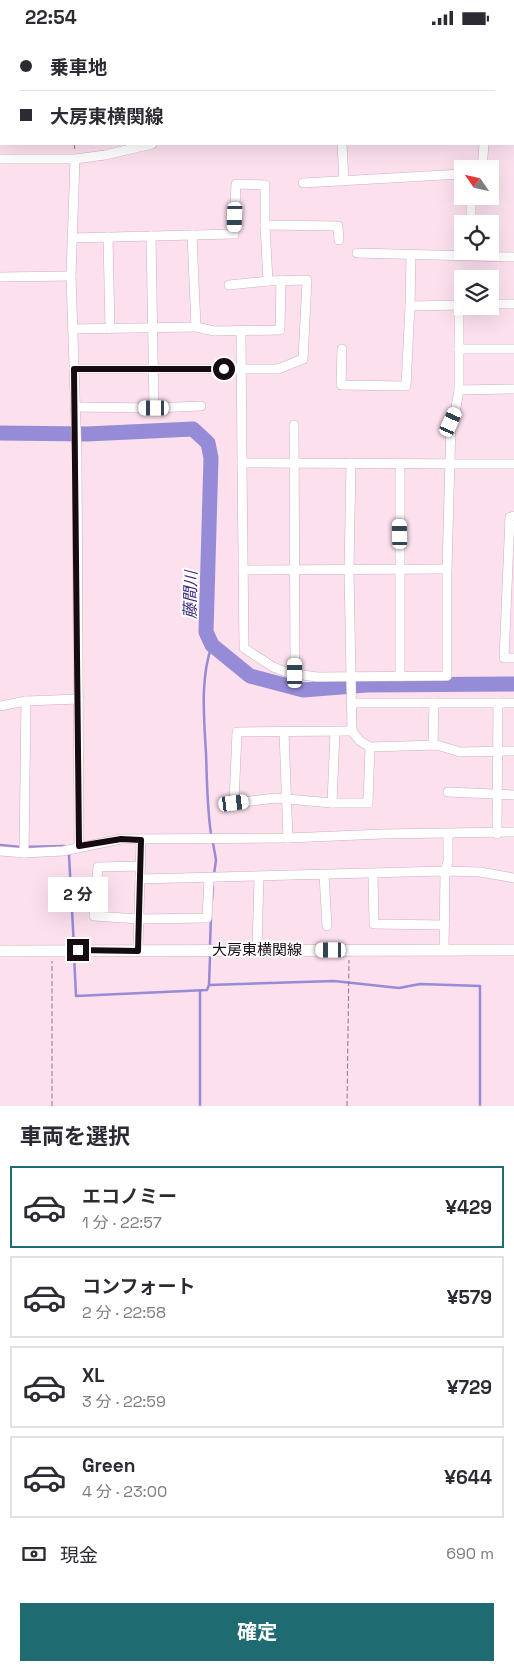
<!DOCTYPE html>
<html lang="ja">
<meta charset="utf-8">
<style>
body{margin:0;font-family:"Space Grotesk","Noto Sans JP",sans-serif;background:#f7f7f7;color:#2b2b33;height:100vh;display:flex;flex-direction:column;font-size:19px;white-space:nowrap}
*{box-sizing:border-box;margin:0}
p{font-size:16px;color:#7c7c81}
.icon{flex:none;width:28px;height:28px;fill:none;stroke:currentColor;stroke-width:2;stroke-linecap:round;stroke-linejoin:round}
.map{position:relative;height:1071px;overflow:hidden}
.side{display:flex;flex-direction:column;background:#fff;flex:1}
.side>*{flex:none}
.guide{position:absolute;left:0px;top:0px;width:515px;height:110px;box-shadow:0 5px 20px #0002;display:grid;align-content:center;height:110px;padding:0 20px;background:#fff}
.needle{width:32px;rotate:304deg}
.controls{position:absolute;left:454px;top:125px;display:grid;gap:10px}
.controls a{display:grid;place-items:center;width:45px;height:45px;border-radius:0px;background:#fff;box-shadow:0 5px 20px #0002;font-size:25px}
.end{position:absolute;width:22px;height:22px;margin:-11px;border:6px solid #160b11;background:#fff;box-shadow:0 0 0 2px #fff}
.from{border-radius:50%}
.bubble{position:absolute;height:35px;border-radius:0px;background:#fff;box-shadow:0 5px 20px #0002;font-size:16px;font-weight:700;line-height:35px;text-align:center}
.car{position:absolute;width:15px;height:30px;margin:-15px -8px;border-radius:6px;box-shadow:0 0 4px 1px #0007;background:linear-gradient(#fff 24%,#345 0 40%,#fff 0 76%,#345 0 86%,#fff 0)}
.guide b{display:flex;align-items:center;gap:18px;height:48px;font-size:19px}
.guide b+b{border-top:1px solid #e1e1e2}
.guide i{width:12px;height:12px;background:#2b2b33}
ul{padding:0;list-style:none}
li{display:flex;align-items:center;gap:15px;height:82px;margin:0 10px 8px;padding:0 10px;border:2px solid #e1e1e2;border-radius:0px}
li div{flex:1}
li b{display:block;font-size:19px}
li em{font-style:normal;font-weight:700}
li.current{border-color:#1f6b72}
li>.icon{width:45px;height:45px;stroke-width:1.5}
h2{padding:0 20px;font-size:22px;line-height:60px}
.pay{display:flex;align-items:center;gap:12px;height:55px;padding:0 20px;font-size:19px}
.pay p{margin-inline-start:auto}
.cta{display:flex;gap:10px;margin-top:auto;padding:10px 20px}
.cta a{flex:1;height:58px;border-radius:0px;background:#1f6b72;color:#fff;font-size:20px;font-weight:700;line-height:58px;text-align:center}
.status{display:flex;justify-content:space-between;align-items:center;height:35px;padding:0 25px;background:#fff;direction:ltr}
.status svg{height:14px;fill:currentColor}
.map>svg:first-child{display:block}
</style>
<div class="status"><b>22:54</b><svg viewBox="0 0 49 12"><path d="M0 12V9h3v3zM5 12V6h3v6zM10 12V3h3v9zM15 12V0h3v12zM26 1h20v11H26zM47 4h2v5h-2z"/></svg></div>
<div class="map">
<svg width="514" height="1071" viewBox="0 0 514 1071">
<rect width="100%" height="100%" fill="#fce0ee"/>
<g fill="none" stroke-linecap="round" stroke-linejoin="round">
<g stroke="#958bd6" stroke-width="2.5">
<path d="M211,799C207,772 207,745 206,718C204,683 200,643 212,610"/>
<path d="M213,808L216,825L214,839"/>
<path d="M0,810L20,812L64,811"/>
<path d="M69,820L74,912"/>
<path d="M212,865L213,852"/>
<path d="M210,909L211,883"/>
<path d="M74,920L76,961L207,955L209,950L334,946L399,953L420,949L480,951V1071"/>
<path d="M209,950L210,922"/>
<path d="M200,1071V956"/>
</g>
<path stroke="#958bd6" stroke-width="15" d="M0,398L87,399L193,394L208,408L211,423L206,597L212,610L250,641L303,655L366,650L514,649"/>
<defs>
<g id="street">
<path d="M230,0V1"/>
<path d="M350,1L351,0"/>
<path d="M489,1V0"/>
<path d="M342,109L344,146"/>
<path d="M0,124H75L105,120L152,109"/>
<path d="M75,124L71,241L77,420L79,811"/>
<path d="M482,134L484,109"/>
<path d="M303,148L462,139"/>
<path d="M471,161V189"/>
<path d="M108,202L110,294"/>
<path d="M72,203L234,199L236,149L265,150V190L338,191L339,205"/>
<path d="M357,218L514,222"/>
<path d="M411,220L410,271L462,270"/>
<path d="M0,242L71,241"/>
<path d="M229,250L268,246L265,190"/>
<path d="M490,269H514"/>
<path d="M459,270V355L514,354"/>
<path d="M196,292L214,296L280,295L281,245"/>
<path d="M73,294L196,292L192,200"/>
<path d="M241,296L242,428"/>
<path d="M342,314L341,350L406,351L410,271"/>
<path d="M459,314H514"/>
<path d="M74,334H278L303,324L307,245L268,246"/>
<path d="M459,355L455,378L451,387L447,534V641L317,642L289,638L273,632L244,613L242,428L514,429"/>
<path d="M76,372L154,373L151,201"/>
<path d="M154,373L201,371"/>
<path d="M294,390L295,638"/>
<path d="M351,428L349,535L352,696L360,706L370,712L437,710L460,717L514,716"/>
<path d="M514,481L510,482L504,623H514"/>
<path d="M243,535L447,534"/>
<path d="M400,641V429"/>
<path d="M351,668H514"/>
<path d="M0,671L26,666L79,664"/>
<path d="M284,697L288,803"/>
<path d="M335,697L332,768L276,763L234,768L237,697L352,696"/>
<path d="M433,710L434,668"/>
<path d="M448,757L514,760"/>
<path d="M332,768H368L370,712"/>
<path d="M497,799L498,668"/>
<path d="M0,816L24,818L63,816L121,804L288,803L383,799L514,797"/>
<path d="M24,818L26,666"/>
<path d="M141,831L98,832L94,881L139,884L207,883L209,844"/>
<path d="M373,839L374,889L445,890"/>
<path d="M324,840L327,891"/>
<path d="M140,844L445,836L480,837L514,843"/>
<path d="M138,915L141,805"/>
<path d="M257,915L259,842"/>
<path d="M444,915L445,836L448,827V799"/>
</g>
<path id="secondary" d="M0,916L514,915"/>
</defs>
<use href="#street" stroke="#cfaebe" stroke-width="10"/>
<use href="#secondary" stroke="#cfaebe" stroke-width="12"/>
<g stroke="#8c7882" stroke-width="1" stroke-dasharray="5 2.5" stroke-linecap="butt">
<path d="M72,0L73,1"/>
<path d="M74,109L75,115"/>
<path d="M52,1071V926"/>
<path d="M347,1071L349,925"/>
</g>
<use href="#street" stroke="#fff" stroke-width="9"/>
<use href="#secondary" stroke="#fff" stroke-width="11"/>
</g>
<g fill="none" stroke-linecap="round" stroke-linejoin="round">
<path stroke="#160b11" stroke-width="6" d="M78,915L138,916L141,805L121,804L79,811L74,334H224"/>
</g>
<g text-anchor="middle" stroke-width="4" stroke-linejoin="round" paint-order="stroke">
<g font-size="15" fill="#160b11" stroke="#fff">
<text x="257" y="920">大房東横関線</text>
</g>
<g font-size="16" font-style="italic" fill="#402981" stroke="#fff">
<text transform="translate(190 560) rotate(-89)" y="6">藤間川</text>
</g>
</g>
</svg>
<div class="controls">
<a><svg class="needle" viewBox="-14 -14 28 28"><path d="M0-13l5 13h-10z" fill="#e53935"/><path d="M0 13l5-13h-10z" fill="#7c7c81"/></svg></a>
<a><svg class="icon" aria-label="locate" viewBox="0 0 24 24"><circle cx="12" cy="12" r="6"/><path d="M12 2v4M12 18v4M2 12h4M18 12h4"/></svg></a>
<a><svg class="icon" aria-label="layers" viewBox="0 0 24 24"><path d="M12 4l9 5-9 5-9-5zM3 14l9 5 9-5"/></svg></a>
</div>
<i class="end from" style="left:224px;top:334px"></i>
<i class="end" style="left:78px;top:915px"></i>
<div class="bubble" style="left:48px;top:842px;width:60px">2 分</div>
<i class="car" style="left:235px;top:182px;rotate:182deg"></i>
<i class="car" style="left:154px;top:373px;rotate:270deg"></i>
<i class="car" style="left:451px;top:387px;rotate:24deg"></i>
<i class="car" style="left:400px;top:499px;rotate:359deg"></i>
<i class="car" style="left:295px;top:638px;rotate:0deg"></i>
<i class="car" style="left:234px;top:768px;rotate:83deg"></i>
<i class="car" style="left:331px;top:915px;rotate:270deg"></i>
<div class="guide">
<b><i class="from"></i>乗車地</b>
<b><i></i>大房東横関線</b>
</div>
</div>
<section class="side">
<h2>車両を選択</h2>
<ul>
<li class="current"><svg class="icon" aria-label="car" viewBox="0 0 24 24"><path d="M5 17H2v-5l4-1 3-4h7l3 4 3 1v5h-3M9 17h6M6 11h13"/><circle cx="7" cy="17" r="2"/><circle cx="17" cy="17" r="2"/></svg><div><b>エコノミー</b><p>1 分 · 22:57</p></div><em>¥429</em></li>
<li><svg class="icon" aria-label="car" viewBox="0 0 24 24"><path d="M5 17H2v-5l4-1 3-4h7l3 4 3 1v5h-3M9 17h6M6 11h13"/><circle cx="7" cy="17" r="2"/><circle cx="17" cy="17" r="2"/></svg><div><b>コンフォート</b><p>2 分 · 22:58</p></div><em>¥579</em></li>
<li><svg class="icon" aria-label="car" viewBox="0 0 24 24"><path d="M5 17H2v-5l4-1 3-4h7l3 4 3 1v5h-3M9 17h6M6 11h13"/><circle cx="7" cy="17" r="2"/><circle cx="17" cy="17" r="2"/></svg><div><b>XL</b><p>3 分 · 22:59</p></div><em>¥729</em></li>
<li><svg class="icon" aria-label="car" viewBox="0 0 24 24"><path d="M5 17H2v-5l4-1 3-4h7l3 4 3 1v5h-3M9 17h6M6 11h13"/><circle cx="7" cy="17" r="2"/><circle cx="17" cy="17" r="2"/></svg><div><b>Green</b><p>4 分 · 23:00</p></div><em>¥644</em></li>
</ul>
<div class="pay"><svg class="icon" aria-label="cash" viewBox="0 0 24 24"><path d="M3 7h18v10H3z"/><circle cx="12" cy="12" r="2"/></svg>現金<p>690 m</p></div>
<div class="cta"><a>確定</a></div>
</section>
